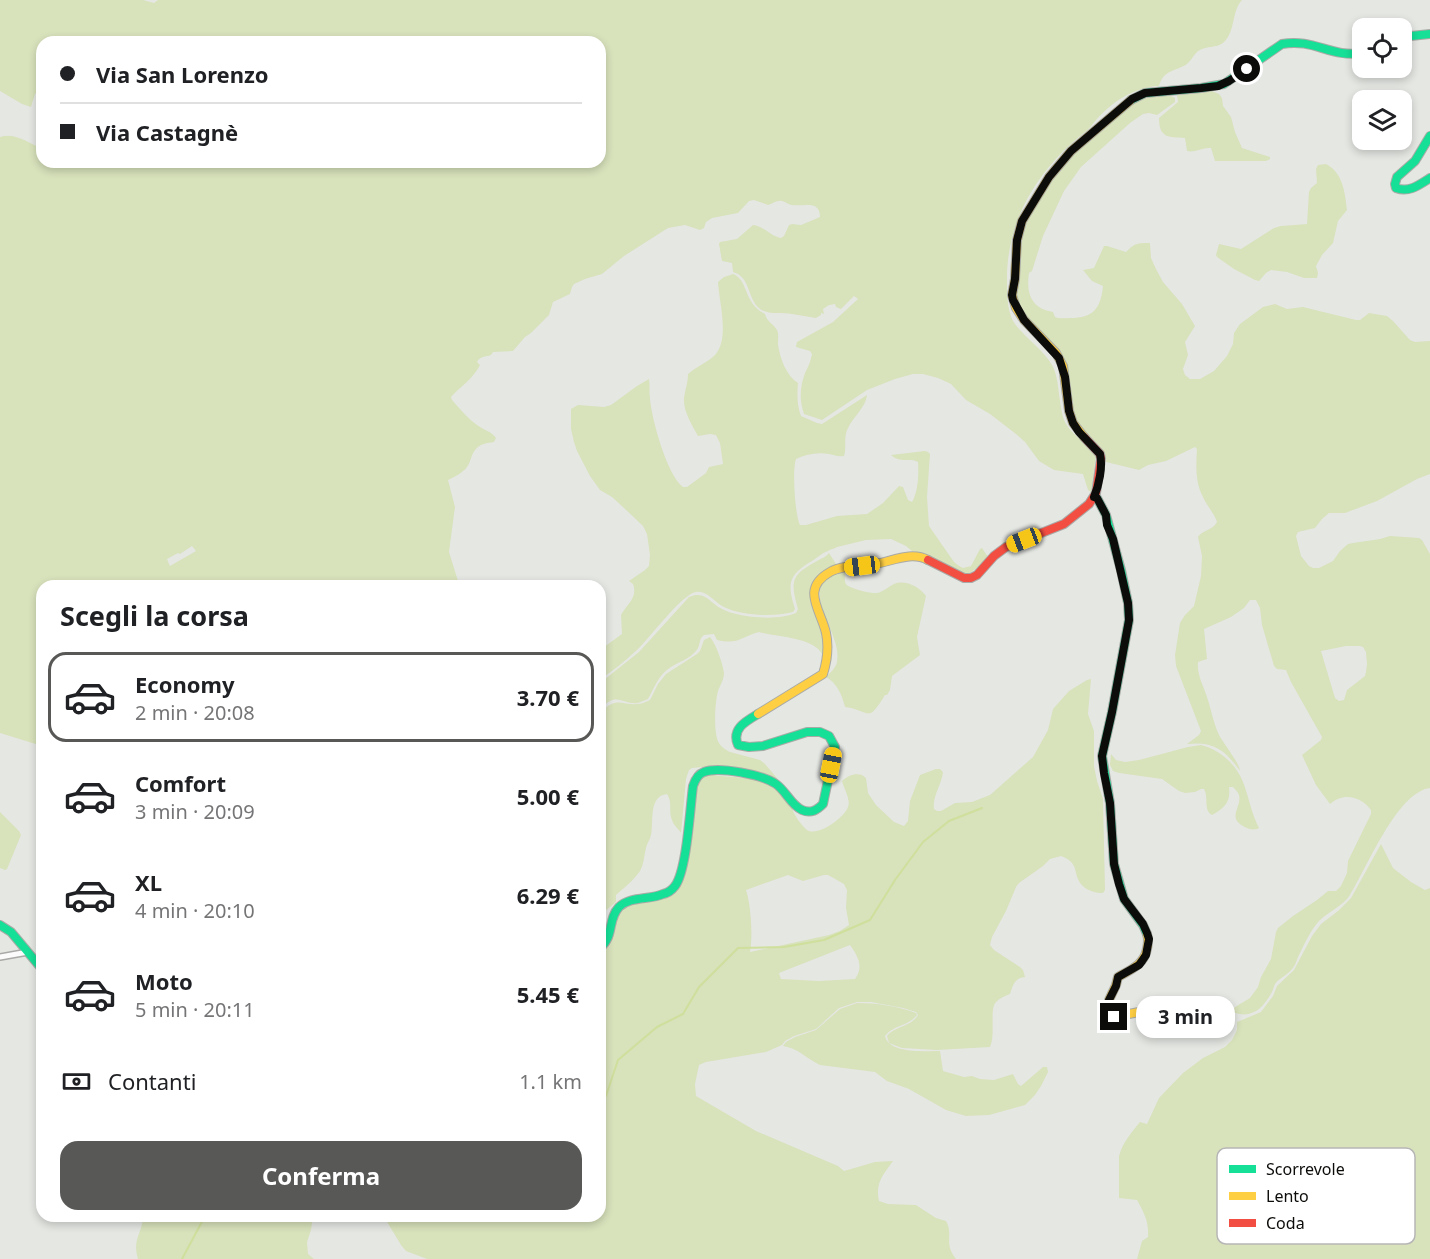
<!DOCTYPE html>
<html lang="it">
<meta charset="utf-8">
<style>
body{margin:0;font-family:"Noto Sans",sans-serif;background:#f2f2f2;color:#202124;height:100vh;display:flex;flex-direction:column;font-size:22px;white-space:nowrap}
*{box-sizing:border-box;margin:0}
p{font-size:20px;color:#757577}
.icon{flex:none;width:33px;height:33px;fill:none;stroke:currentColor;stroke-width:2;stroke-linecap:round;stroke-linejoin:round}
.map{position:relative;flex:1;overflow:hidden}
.details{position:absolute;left:36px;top:580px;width:570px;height:642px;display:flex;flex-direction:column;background:#fff;border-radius:18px;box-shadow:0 3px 9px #0003}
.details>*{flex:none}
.top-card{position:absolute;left:36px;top:36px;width:570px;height:132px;border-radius:18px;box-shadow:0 3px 9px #0003;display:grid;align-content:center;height:132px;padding:0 24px;background:#fff}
.tools{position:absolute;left:1352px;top:18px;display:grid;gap:12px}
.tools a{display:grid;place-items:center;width:60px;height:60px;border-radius:12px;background:#fff;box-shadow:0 3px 9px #0003;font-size:30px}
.end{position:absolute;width:27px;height:27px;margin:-14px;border:8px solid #0c0d0a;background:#fff;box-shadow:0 0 0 3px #fff}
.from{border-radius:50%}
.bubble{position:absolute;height:42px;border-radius:18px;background:#fff;box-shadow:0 3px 9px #0003;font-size:20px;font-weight:700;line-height:42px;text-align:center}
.car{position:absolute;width:18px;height:36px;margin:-18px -9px;border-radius:8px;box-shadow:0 0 4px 2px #0007;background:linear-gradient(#f5c518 24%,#345 0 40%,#f5c518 0 76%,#345 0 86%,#f5c518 0)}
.top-card b{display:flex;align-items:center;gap:21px;height:57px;font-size:22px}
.top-card b+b{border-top:2px solid #e0e0e0}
.top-card i{width:15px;height:15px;background:#202124}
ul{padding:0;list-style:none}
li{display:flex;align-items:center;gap:18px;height:90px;margin:0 12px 9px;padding:0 12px;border:3px solid transparent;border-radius:18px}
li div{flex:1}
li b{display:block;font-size:22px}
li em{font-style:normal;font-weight:700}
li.on{border-color:#585956}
li>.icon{width:54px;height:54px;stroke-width:1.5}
h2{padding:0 24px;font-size:27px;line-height:72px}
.pay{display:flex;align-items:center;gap:15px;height:66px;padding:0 24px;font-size:22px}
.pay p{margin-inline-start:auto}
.action{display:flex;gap:12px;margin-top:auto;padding:12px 24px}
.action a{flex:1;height:69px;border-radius:18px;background:#585956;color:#fff;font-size:24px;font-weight:700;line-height:69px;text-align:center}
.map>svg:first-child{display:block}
</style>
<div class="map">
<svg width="1430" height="1259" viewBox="0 0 1430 1259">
<rect width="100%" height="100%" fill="#e5e7e3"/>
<g fill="#d8e2bb" fill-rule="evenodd">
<path d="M0,0H143L154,3L158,0H1242C1231,12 1236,32 1223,43C1216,48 1207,46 1200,50C1195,52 1192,60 1187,64C1175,72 1164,69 1159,86C1134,87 1112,102 1096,120C1092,125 1089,129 1084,133C1038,169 1006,221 1007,281C1007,293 1007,309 1013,321C1023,337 1042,348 1052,365C1060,378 1058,406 1065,422C1072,436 1088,443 1096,455L1091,492L1088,490L1083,474L1054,470L1039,461L1025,442L1016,434L990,414L966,400L951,384L938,378L923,374H913L895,379L867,390L822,420L804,414C799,400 800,387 805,373C808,367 811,361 812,354L810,351L796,347L797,342L833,322L858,299L854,296L841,309L836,307L835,304L829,305L823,309L824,314L821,313V315L816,318C808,317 800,315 792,314C782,312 769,315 760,309C747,299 751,277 733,272L732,263L722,261L719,244L720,242L737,239L753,225C764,226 770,236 781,238L784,236L789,225L792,224L801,225L820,217C820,199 803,207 792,205C789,205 786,202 782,201C777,200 772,204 768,205L754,200L749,201L738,213L712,218L706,222L704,228L700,230L685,225L668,228L624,256L602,274L585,279L574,284L572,287L570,294L553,302L549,315L531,333L525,337L513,351L493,352L491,355C485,357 480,356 477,362L480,365C473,379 461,386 451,397L452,400C461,410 469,420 480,427C486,431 491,431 496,438L494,442C487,443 480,444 476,449C471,454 471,462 467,467C464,472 453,478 448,480L455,507L449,552L458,581L462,586H42V746L0,733V137C15,132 29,143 42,149V162H600V42H42V90L35,94L31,107L22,104L0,91ZM192,546L196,551L170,566L167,559L178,553L180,554Z"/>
<path d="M1207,89L1219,94L1222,98L1223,106L1231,117L1235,132L1242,148L1270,157V159L1266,161H1215L1211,148C1203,147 1195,153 1187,151L1185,138C1168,137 1159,138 1159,118L1178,102L1177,95L1170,93Z"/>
<path d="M1165,93L1175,98V102L1157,115L1149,113L1143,114L1130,123L1081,167L1064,191L1043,236L1032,271L1029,273C1026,293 1031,309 1053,312L1055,317L1058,318C1086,319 1100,317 1103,286L1092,281L1083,270L1094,268L1104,246H1107L1126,252C1135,243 1137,243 1150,243L1151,258L1156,269L1163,282L1182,304L1195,326L1185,342L1188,355L1183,369L1185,375L1190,379H1200L1214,371L1227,356L1233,344L1234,333L1240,324L1263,307L1275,304L1287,309L1303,307L1356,320H1360L1369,313L1387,316L1393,321L1410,340L1415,342L1430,341V474L1417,479L1377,501L1345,513H1329L1322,519L1315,528L1298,532L1296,536L1301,556L1309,566L1313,568H1319L1333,561L1340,551L1348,544L1353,543L1380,539L1390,536L1419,538L1422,540L1430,554V788C1397,792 1367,868 1350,895C1342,907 1329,911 1319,921C1310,931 1304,945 1298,957C1297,960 1295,966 1292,969C1288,975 1279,978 1275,984C1274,986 1273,990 1272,992C1262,1010 1251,1019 1232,1012L1235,1007L1250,998L1258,987L1261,977L1271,959L1276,932L1278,928L1293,916L1317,900L1328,891H1336L1341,886L1347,873L1348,861L1371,814V810C1361,796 1343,792 1330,804L1316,785L1302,755L1321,740L1322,737L1291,682L1286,670L1277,669L1274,666L1262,625L1260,608L1256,600H1250L1244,608L1231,617L1204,629L1207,659L1198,662C1197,674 1202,683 1206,694C1211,708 1213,722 1219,735C1225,746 1239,762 1240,771C1225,750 1214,741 1187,744L1199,735L1201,731L1176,666L1175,655L1180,623L1185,615L1194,606L1201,576L1202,556L1198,537C1202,530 1212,531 1217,522C1214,513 1207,506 1203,497C1195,482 1196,465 1197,449L1195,447L1193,448L1166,461L1148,465L1139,470L1102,461L1075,428L1057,362L1017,317L1014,306L1019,229L1054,169L1135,97ZM1346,646H1360L1363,647L1366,652L1367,664L1366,672L1365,676L1347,690L1344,700L1339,701L1335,698L1321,651Z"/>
<path d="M1326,164C1343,173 1345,192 1347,210L1338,221L1333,243L1322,255L1316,266L1318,273L1317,278H1304L1287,272L1271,270L1266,273L1259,281L1255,280L1234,269L1217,257L1216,255L1219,244L1241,249L1274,228L1281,226L1307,224L1309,192L1311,188L1317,183L1316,169L1318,165Z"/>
<path d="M733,274C749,280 743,303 765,314C767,322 773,323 777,330C779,334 778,340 778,344C780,359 786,375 798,383C797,395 797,405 801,416L817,423L822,424L867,395C866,407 853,417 848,428C843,437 847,447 844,456C838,457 835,455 829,454C818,452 806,454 796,459C792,470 795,515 800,525H806L837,516L867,514L883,503L899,486L903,487L908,500L912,502C918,492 919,474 918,462C909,457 901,464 891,455L925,451L928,452L930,454L927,497L929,526L954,562L959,566L963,568L971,566L980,549L982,548L988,557L982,564L967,575L922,553L912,551L906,546L891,539L866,540L837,547C834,549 831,549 828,551C822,553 817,558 812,561C788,575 787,584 795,609L793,612C774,617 742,616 724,607C715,603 707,590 696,592C682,594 649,639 637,650C625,661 613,671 600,679V650L622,634L621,615C627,604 638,598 633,584L629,581L645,570L649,566L650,555L647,534L643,526L624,508L612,497L600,490L590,476L577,451L574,442L571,429V409L578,405L604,407L611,405L637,386L649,379C650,386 649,392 650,399C652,420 667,475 683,487H687L706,473L709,467L723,464L720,443L716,435L710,434L698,436C692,425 683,411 684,398C685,390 688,383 688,374C696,367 708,362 715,355C730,339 719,302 718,282L724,277Z"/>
<path d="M829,553L836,564L839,566C812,573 813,584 819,608C821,617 823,626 827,635C830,644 834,653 831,662C830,667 826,670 823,673C823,668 824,659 822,654C813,637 775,637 759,632C740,637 739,645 717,640L714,634L704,635C698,639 701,646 696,651C689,659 679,662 671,667C658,675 655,687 648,699C645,700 641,702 638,703C622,705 616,690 600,710V683L639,652L689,597C705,590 709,602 722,609C739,618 778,621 796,613L798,609C790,581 791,575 817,561C822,558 826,557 829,553Z"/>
<path d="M845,570C845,574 844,581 846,584C848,588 871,594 877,593C883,592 888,587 894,584C905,579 920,587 926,596L917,637L920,655L892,676L890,690L887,695H885C867,724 872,711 845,707C842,695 837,683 826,677C830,673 836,668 837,662C844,631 789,583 845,570Z"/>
<path d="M710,637C716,644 723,664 724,673C724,680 720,685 718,691C715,702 713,734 719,743C721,747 726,750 730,752L760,760L765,764L782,784L770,777L752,773L703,767L692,768L689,770L686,779L681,833C679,829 673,825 672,820C668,811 673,803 667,794C648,796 654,822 651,835C650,840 647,843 646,848C644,856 644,864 640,871C634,880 624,888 616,895V902L604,912L600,942V714C619,690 626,713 650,700L658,684L666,674L697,654L700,651L704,640Z"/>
<path d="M1091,679L1088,714L1094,731V766L1097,781L1103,799L1105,890L1103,893C1094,894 1081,888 1078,879C1075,872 1076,866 1070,861C1068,859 1064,857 1061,856L1050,859L1043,866L1019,883L1016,887L1006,911L992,937L990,945L994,950L1020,967L1023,970L1025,977C1014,978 1013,986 1010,994C1005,996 1000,998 996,1002C989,1009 996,1034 990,1047L937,1050L902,1048L889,1043L887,1036C895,1026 911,1027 918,1015L916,1012L903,1008L871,1002H857L839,1008L816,1029L794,1036L785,1041L782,1045L766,1052L706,1062L699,1065L695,1084L696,1096L756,1131L838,1166L844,1171L875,1162L893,1161C883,1175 875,1183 879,1201L888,1204L916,1205L936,1218L946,1221C954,1235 943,1243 956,1259H427L406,1251L401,1245L384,1217L600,1216V951L607,939L608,920L613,912L622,906L649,901L677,886L694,775C703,772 711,775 721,776C747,778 775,778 791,803C794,808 791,805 793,811C795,816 802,826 807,830C818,837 844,818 848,807C851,800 844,789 842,781C848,776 854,773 862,775L866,778L868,793L876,805L894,822L904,826L908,821L910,801L920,775L936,769H940L943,772C942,784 932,797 934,809L937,811H941L955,803L972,802L990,795L1033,757L1048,730L1053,709L1069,691L1087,680ZM788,875L803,881L824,875H828L844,884L847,890L846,908L849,925L840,931L829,935L750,952C753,936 751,905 746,890ZM850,945C858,956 864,967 855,979L819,981L781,979L779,973Z"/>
<path d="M1201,745C1219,749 1236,764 1243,782C1249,797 1251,813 1259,828L1257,829C1252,830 1248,829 1243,826C1227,817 1242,807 1239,795C1238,792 1235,789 1233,787H1229C1231,801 1225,808 1212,815C1203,810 1209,798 1204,789H1201L1195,792L1185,793L1179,791L1162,779L1119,773L1113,771L1110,765L1111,754L1116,760L1125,762L1139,760L1188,747Z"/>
<path d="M0,812L19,831L21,835L7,869L5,870L0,868Z"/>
<path d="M1381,844L1393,868L1411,882L1425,890L1430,888V1259H1137L1142,1241L1148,1237C1149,1221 1144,1213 1137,1200L1119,1198V1156C1123,1142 1131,1133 1140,1122L1147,1124L1159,1098L1183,1073L1203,1058L1225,1047L1232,1040L1237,1030V1022L1261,1012L1273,996L1277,986L1294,970L1312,936L1321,924L1338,911L1351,898Z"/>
<path d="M857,1003C877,1003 897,1006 916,1013L917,1015C909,1026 893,1025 885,1036C889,1054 925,1051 940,1051L943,1071L964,1077L972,1076L980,1079L994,1080L1013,1074L1018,1084L1021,1086L1043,1067H1047L1048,1072L1041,1086L1035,1095L1025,1105L989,1115L966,1116L946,1110L909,1089L887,1081L875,1072L820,1065C807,1059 798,1048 783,1046L786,1042L795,1037L816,1030L840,1009Z"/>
<path d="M143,1217H313L311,1230L307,1242L308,1254L314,1259H138C132,1239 142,1234 143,1217Z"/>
</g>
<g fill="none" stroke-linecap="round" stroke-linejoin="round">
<g stroke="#cfdf9c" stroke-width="2">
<path d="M600,1097L606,1096L618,1060L657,1027L683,1014L699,987L738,948L784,947L824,940L870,920L895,880L923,842L949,821L982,808"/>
<path d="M182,1259L205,1216"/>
</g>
<defs>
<path id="street" d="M0,957L28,952"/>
<g id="fast">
<path d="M1401,40L1411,36L1430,34"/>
<path d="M1131,100L1145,93L1201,88L1224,84L1282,44C1314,38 1331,58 1362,53"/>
<path d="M1430,136L1415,161L1397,177L1395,184L1396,188C1409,193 1419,185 1430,178"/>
<path d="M1094,497L1097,498L1106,515L1121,570L1128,603L1129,620L1112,712L1102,756L1110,803L1114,864L1124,899L1143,925L1147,934"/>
<path d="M0,925L11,932L42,969"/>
<path d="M600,948C615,935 607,920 619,907C630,896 650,900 663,894C668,893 672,890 675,886C687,870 690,808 693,786C695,780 698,774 704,772C719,766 763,775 776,784C786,791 791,805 802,810C811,814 817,810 823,804L835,747L829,736L820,732H807L763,746L749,747L738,745C731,729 746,721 758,714"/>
</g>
<g id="slow">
<path d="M1084,437L1073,423L1069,411L1063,366L1056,353L1024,320L1016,308L1012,295L1015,279L1017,240L1022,221L1049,177L1071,151L1131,100"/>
<path d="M758,714L823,674C827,661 829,647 826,633C821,610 800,589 830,572C842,565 861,566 875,564C893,561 911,551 928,560"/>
<path d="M1144,1011L1114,1017L1109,1000L1116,985L1118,977C1130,970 1144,965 1147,949C1148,943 1149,940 1147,934"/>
</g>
<path id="jam" d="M928,560L964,578H971L977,575L994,556L1006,547L1064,524L1089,504L1096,493L1101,459L1100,454L1084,437"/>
</defs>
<use href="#street" stroke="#a9aaa7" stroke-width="8"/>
<use href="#fast" stroke="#a9aaa7" stroke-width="10"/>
<use href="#slow" stroke="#a9aaa7" stroke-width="10"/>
<use href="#jam" stroke="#a9aaa7" stroke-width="10"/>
<use href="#street" stroke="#fbfbfb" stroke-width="5"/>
<use href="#fast" stroke="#16e098" stroke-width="8"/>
<use href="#slow" stroke="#ffcf43" stroke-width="8"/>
<use href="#jam" stroke="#f24e42" stroke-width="8"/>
</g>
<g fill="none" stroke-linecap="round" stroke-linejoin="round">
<path stroke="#0c0d0a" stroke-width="8" d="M1114,1017L1109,1000L1116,986L1118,977L1139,965L1142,961L1146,955L1149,939L1147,933L1143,924L1124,899L1119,884L1114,864L1110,803L1104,773L1102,756L1112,712L1129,620L1128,603L1113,539L1107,525L1106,515L1097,498L1094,497C1099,485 1103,467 1100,454L1079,432L1073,423L1069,411L1065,377L1059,358L1024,320L1013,300L1012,295L1015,279L1017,240L1022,221L1049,177L1071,151L1132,99L1145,93L1201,88L1218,86L1229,81L1247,69"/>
</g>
<rect x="1217" y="1148" width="198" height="96" rx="9" fill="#fff" stroke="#b6b6b6" stroke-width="1.5"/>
<rect x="1229" y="1165" width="27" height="8" fill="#16e098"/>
<rect x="1229" y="1192" width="27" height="8" fill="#ffcf43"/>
<rect x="1229" y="1219" width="27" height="8" fill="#f24e42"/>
<g font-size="16" fill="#0c0d0a">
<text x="1266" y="1175">Scorrevole</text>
<text x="1266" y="1202">Lento</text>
<text x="1266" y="1229">Coda</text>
</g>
</svg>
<div class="tools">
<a><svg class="icon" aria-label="locate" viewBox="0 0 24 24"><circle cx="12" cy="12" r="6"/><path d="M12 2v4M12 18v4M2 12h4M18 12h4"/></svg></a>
<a><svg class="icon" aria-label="layers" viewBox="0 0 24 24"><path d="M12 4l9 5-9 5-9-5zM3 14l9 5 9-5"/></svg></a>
</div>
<i class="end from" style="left:1247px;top:69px"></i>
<i class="end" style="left:1114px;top:1017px"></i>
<div class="bubble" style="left:1136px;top:996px;width:99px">3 min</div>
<i class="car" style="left:1024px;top:540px;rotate:249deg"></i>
<i class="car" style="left:862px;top:566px;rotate:263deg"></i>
<i class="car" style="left:831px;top:765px;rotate:11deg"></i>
<div class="top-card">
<b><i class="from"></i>Via San Lorenzo</b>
<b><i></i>Via Castagnè</b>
</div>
<section class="details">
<h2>Scegli la corsa</h2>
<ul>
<li class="on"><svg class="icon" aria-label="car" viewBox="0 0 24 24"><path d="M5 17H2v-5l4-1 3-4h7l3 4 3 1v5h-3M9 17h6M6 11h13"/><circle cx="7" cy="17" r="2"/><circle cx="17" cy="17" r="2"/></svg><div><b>Economy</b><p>2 min · 20:08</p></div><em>3.70 €</em></li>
<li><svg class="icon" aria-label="car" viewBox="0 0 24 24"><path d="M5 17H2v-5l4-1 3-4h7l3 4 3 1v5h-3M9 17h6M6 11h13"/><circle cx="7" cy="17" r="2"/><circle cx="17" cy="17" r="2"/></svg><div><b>Comfort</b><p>3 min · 20:09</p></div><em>5.00 €</em></li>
<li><svg class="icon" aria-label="car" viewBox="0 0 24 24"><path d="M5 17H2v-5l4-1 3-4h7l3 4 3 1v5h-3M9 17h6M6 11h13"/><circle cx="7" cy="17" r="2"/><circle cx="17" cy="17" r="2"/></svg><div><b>XL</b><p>4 min · 20:10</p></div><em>6.29 €</em></li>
<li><svg class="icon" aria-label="car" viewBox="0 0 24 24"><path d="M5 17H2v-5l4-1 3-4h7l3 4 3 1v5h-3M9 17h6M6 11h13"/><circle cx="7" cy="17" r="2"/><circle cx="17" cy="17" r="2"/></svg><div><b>Moto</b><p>5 min · 20:11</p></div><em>5.45 €</em></li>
</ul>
<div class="pay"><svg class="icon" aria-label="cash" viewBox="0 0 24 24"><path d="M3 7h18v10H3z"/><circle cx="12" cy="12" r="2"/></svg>Contanti<p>1.1 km</p></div>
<div class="action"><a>Conferma</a></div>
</section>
</div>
